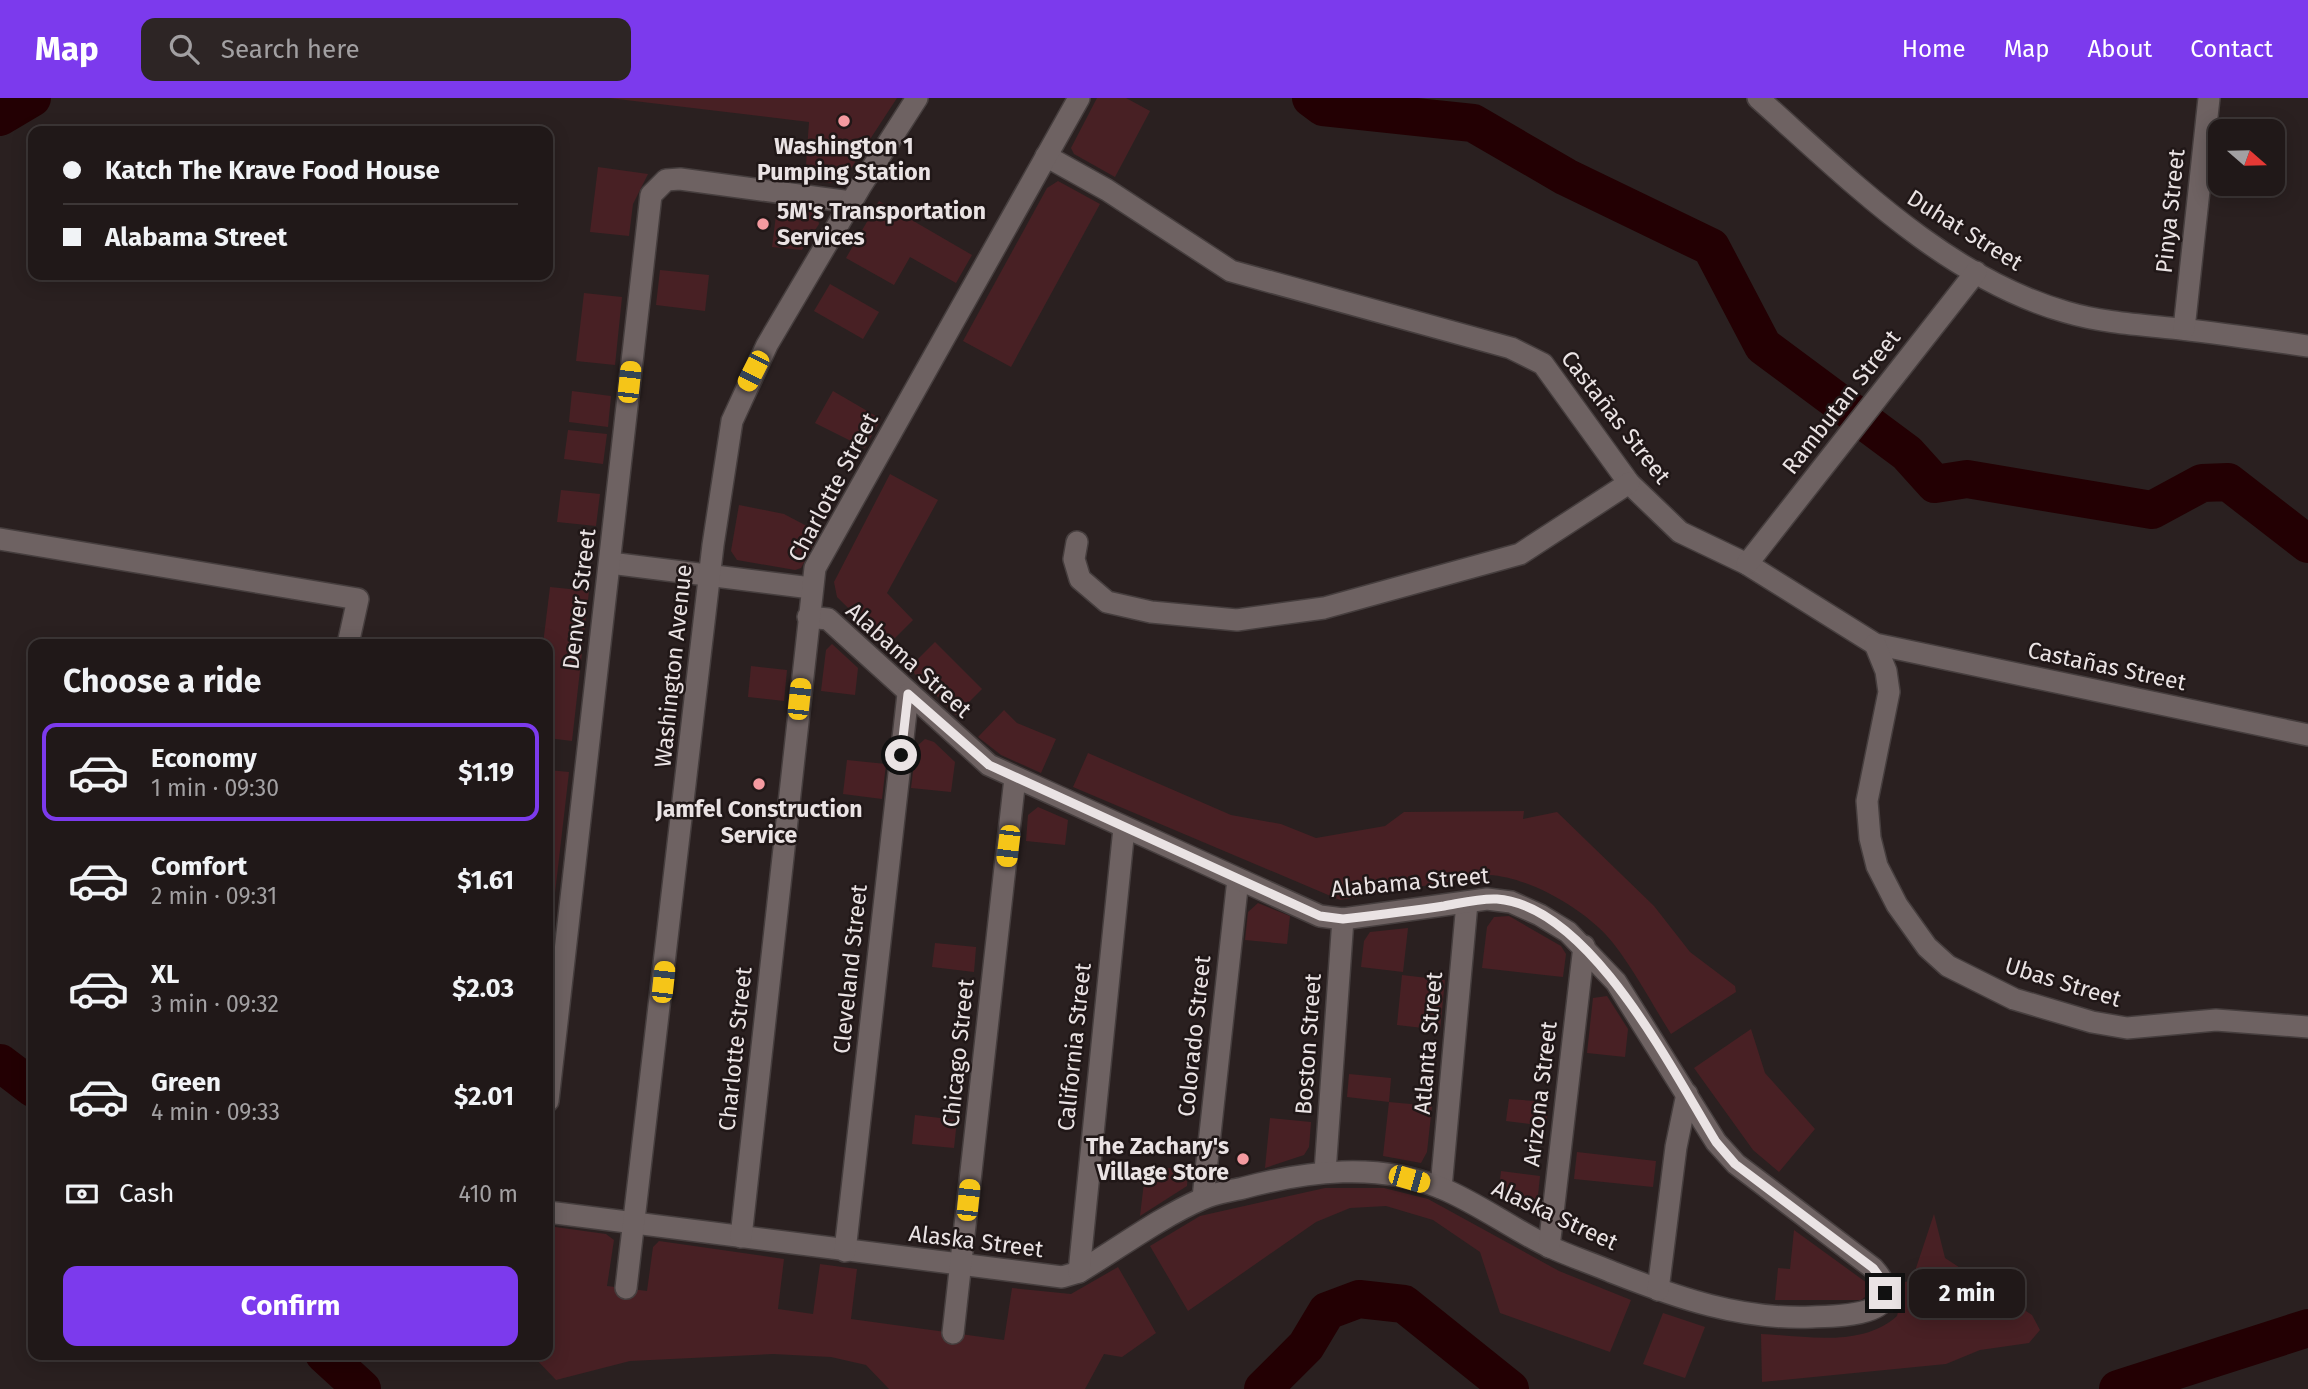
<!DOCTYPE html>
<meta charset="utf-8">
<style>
body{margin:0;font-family:"Fira Sans",sans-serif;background:#2d2525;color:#f1f3f6;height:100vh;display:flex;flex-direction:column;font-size:26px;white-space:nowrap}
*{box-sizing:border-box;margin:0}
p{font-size:23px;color:#a2a0a2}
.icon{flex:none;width:38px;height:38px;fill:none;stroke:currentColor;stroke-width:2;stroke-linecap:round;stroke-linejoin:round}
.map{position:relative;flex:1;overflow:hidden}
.details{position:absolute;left:28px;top:541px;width:525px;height:721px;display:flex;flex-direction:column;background:#201818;border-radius:14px;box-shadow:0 4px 18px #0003,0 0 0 2px #3d3737}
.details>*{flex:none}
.hud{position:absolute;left:28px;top:28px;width:525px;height:154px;border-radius:14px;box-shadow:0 4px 18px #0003,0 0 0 2px #3d3737;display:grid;align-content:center;height:154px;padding:0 35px;background:#201818}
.needle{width:46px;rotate:110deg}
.controls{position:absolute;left:2208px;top:21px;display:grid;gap:14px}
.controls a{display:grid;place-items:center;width:77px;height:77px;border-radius:14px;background:#201818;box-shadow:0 4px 18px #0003,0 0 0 2px #3d3737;font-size:35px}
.end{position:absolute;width:32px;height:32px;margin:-16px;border:9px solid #eae3e4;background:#111;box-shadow:0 0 0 4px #111}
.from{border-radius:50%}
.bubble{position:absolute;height:49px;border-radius:14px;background:#201818;box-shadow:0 4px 18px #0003,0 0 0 2px #3d3737;font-size:23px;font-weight:700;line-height:49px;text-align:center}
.car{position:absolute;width:21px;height:42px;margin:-21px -10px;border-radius:9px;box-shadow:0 0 5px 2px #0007;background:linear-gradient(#f5c518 24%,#345 0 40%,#f5c518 0 76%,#345 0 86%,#f5c518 0)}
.hud b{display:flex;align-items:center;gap:24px;height:66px;font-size:26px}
.hud b+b{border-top:2px solid #3d3737}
.hud i{width:18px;height:18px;background:#f1f3f6}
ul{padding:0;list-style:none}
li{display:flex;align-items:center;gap:21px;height:98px;margin:0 14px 10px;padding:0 21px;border:4px solid transparent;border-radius:14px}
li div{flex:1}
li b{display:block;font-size:26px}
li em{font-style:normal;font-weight:700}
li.selected{border-color:#7c3aed}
li>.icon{width:63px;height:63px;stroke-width:1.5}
h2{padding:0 35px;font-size:32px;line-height:84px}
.pay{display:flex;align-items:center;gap:18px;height:77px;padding:0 35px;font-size:26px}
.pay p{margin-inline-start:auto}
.button{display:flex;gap:14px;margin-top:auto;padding:14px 35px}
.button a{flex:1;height:80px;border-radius:14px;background:#7c3aed;color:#fff;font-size:28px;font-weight:700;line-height:80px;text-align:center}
header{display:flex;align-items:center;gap:42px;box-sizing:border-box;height:98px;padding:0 35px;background:#7c3aed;color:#fff}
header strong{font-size:33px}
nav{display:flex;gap:38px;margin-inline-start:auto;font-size:24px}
.search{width:490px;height:63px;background:#2d2525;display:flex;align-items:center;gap:18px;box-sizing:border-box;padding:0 24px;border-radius:14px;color:#a2a0a2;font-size:26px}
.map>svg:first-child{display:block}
</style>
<header>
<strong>Map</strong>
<div class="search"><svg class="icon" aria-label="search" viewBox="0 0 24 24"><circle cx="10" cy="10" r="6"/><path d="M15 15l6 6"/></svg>Search here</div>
<nav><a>Home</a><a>Map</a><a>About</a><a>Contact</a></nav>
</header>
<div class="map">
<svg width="2308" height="1291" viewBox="0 0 2308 1291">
<rect width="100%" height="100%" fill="#2a2020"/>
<g fill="#482024">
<path d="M609,0H897L846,78L831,85L805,81L809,24Z"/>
<path d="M1097,0H1126L1150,13L1115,79L1074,56L1071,50Z"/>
<path d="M598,69L648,76L633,106L629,138L590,134Z"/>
<path d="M1058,83L1100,106L1011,269L963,243L1047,90Z"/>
<path d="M879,103L972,157L956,185L910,159L894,187L846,160Z"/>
<path d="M777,109L810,113L817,117L819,126L802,152L772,149Z"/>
<path d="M660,172L709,177L705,213L656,207Z"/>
<path d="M830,186L879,214L863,241L814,213Z"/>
<path d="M584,195L622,199L615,267L576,263Z"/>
<path d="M572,293L611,298L608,329L569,324Z"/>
<path d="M833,293L881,321L865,350L815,325Z"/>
<path d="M568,332L607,336L603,366L564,361Z"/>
<path d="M890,376L938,402L887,495L913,522L887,548L837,499L834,484Z"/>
<path d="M561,392L600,396L596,428L557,424Z"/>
<path d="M739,407L784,416L820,435L801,470L795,472L737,462L731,453Z"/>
<path d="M550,489L589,493L572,643L548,640V546H543Z"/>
<path d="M935,544L982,591L956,617L909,570Z"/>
<path d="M832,546L858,570L855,597L821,593L826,552Z"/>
<path d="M751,568L787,572L784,603L748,599Z"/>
<path d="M1004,612L1017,625L1056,641L1041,675L1001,657L978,639Z"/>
<path d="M925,641L934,644L955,664L951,694L911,690L916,649Z"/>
<path d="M1088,655L1231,717L1281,726L1316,740L1385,728L1404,714L1524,713L1523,721L1557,714L1654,808L1690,854L1735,888L1736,894L1671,936C1652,906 1635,873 1613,845C1588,813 1530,779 1489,777L1340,802L1073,689Z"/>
<path d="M847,662L886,666L882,701L843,696Z"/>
<path d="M548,672L569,674L555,795L548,794Z"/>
<path d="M1038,709L1068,722L1065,747L1026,743L1028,717Z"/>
<path d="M1258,805L1290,818L1287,846L1245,842L1248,814Z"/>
<path d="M1509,818L1561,848L1566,856L1563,879L1482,870L1487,829L1494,819Z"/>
<path d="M1408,830L1403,874L1361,869L1364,843L1370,834Z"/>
<path d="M935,845L976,849L974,874L932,869Z"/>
<path d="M1402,877L1445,882L1440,932L1397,927Z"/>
<path d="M1607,898L1628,931L1625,959L1587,955L1593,900Z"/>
<path d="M1751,931L1765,975L1815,1031L1779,1074L1753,1052L1694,970Z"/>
<path d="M1349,976L1391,980L1389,1004L1432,1008L1427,1054L1421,1065L1383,1058L1389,1004L1347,999Z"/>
<path d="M1509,1001L1549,1004L1546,1028L1506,1023Z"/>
<path d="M915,1017L957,1022L954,1050L912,1046Z"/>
<path d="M1270,1020L1311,1024L1309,1049L1304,1057L1265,1070Z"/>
<path d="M1577,1054L1656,1063L1653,1089L1574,1081Z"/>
<path d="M1146,1068L1188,1072L1187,1088L1140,1118Z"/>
<path d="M1501,1073L1540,1078L1537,1107L1527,1113L1498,1100Z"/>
<path d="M1325,1090H1384L1428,1101L1559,1173L1631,1202L1610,1254L1500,1215L1480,1154L1433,1122L1386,1108L1350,1110L1316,1124L1188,1213L1150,1148L1200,1118Z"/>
<path d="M1934,1116L1945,1160L2032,1217L2040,1232L2029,1245L1980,1252L1946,1266L1762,1284L1761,1236C1805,1238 1862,1250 1897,1218L1905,1184L1912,1182Z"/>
<path d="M548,1128L606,1136L614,1142L607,1188L647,1193L653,1149L659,1143L784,1161L778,1211L813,1216L820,1166L857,1171L851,1221L1004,1242L1012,1190L1071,1196L1118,1169L1156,1235L1122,1259L1104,1256L1085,1291H889L866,1267L831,1259L773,1256L630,1263L556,1282L532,1257L548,1256Z"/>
<path d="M1794,1132L1867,1185L1865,1199L1861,1202H1775L1778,1170L1790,1171Z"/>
<path d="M1663,1215L1705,1229L1685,1280L1643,1266Z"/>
</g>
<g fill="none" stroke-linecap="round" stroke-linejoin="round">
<g stroke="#230003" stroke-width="38">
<path d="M1311,0L1323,9L1473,25L1566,79L1711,149L1763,248L1907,355L1935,386L1967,381L2152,412L2202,385L2228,384L2308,446"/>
<path d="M0,19L32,0"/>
<path d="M0,965L33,990"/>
<path d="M324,1256L362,1291"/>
<path d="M1263,1291L1306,1248L1327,1213L1359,1201L1404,1206L1510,1291"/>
<path d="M2118,1291L2308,1230"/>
</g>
<defs>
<g id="street">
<path d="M1758,0C1849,81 1946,180 2066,214C2103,225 2143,227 2181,231C2224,236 2266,242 2308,248"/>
<path d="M1046,58L1107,92L1231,173L1511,250L1543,266L1629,385L1680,434L1747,466L1875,546L2308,637"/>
<path d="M2184,231L2209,0"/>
<path d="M0,441L358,501L348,546"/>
<path d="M1077,444L1074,461L1080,481L1107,504L1151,514L1237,522L1324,510L1520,456L1629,385"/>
<path d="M610,465L811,490"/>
<path d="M1747,466L1976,174"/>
<path d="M1875,546L1886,573L1889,594L1867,703L1870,740L1877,768L1897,807L1927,849L1948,868L2014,901L2092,924L2127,930L2216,922L2308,929"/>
<path d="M548,1003L651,97L666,82L680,81L851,104"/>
<path d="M1325,1074L1343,821"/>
<path d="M1441,1090L1467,805"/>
<path d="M1203,1100L1238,781"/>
<path d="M548,1114L1062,1179L1079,1174C1119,1150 1159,1120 1202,1101C1214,1095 1230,1093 1243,1090C1307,1073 1378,1064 1441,1090C1478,1105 1512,1131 1548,1148C1569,1158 1591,1165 1612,1174C1678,1200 1741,1222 1812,1219C1840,1218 1916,1218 1873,1170L1736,1066L1716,1044L1616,884L1568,834L1540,817L1511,804L1487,801L1343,821L1320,818L989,667L828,521L808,519"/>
<path d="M741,1139L815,470L1079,0"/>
<path d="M1549,1149L1584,848"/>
<path d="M845,1153L908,596"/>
<path d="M1079,1174L1124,730"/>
<path d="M626,1190L713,447L732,323L767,247L862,86L917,0"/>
<path d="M1658,1192L1676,1049L1687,996"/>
<path d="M953,1235L1015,680"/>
</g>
</defs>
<use href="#street" stroke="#463e3e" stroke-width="24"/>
<use href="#street" stroke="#6e6262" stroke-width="21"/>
</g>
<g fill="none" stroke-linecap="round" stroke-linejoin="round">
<path stroke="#eae3e4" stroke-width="9" d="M901,657L908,596L989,667L1320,818L1343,821C1377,817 1410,813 1444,808C1461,805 1480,800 1497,801C1590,808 1672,972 1716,1044L1735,1066L1873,1170L1884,1185L1885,1195"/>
</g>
<g fill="#f49aa0" stroke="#201717" stroke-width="2.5">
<circle cx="844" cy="23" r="7"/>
<circle cx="763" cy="126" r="7"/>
<circle cx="759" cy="686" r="7"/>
<circle cx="1243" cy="1061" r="7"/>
</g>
<g text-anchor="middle" stroke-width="5" stroke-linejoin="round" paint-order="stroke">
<g font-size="23" font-weight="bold" fill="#eae3e4" stroke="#201717">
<text x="844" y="56">Washington 1<tspan x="844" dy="26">Pumping Station</tspan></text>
<text x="777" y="121" text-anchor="start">5M's Transportation<tspan x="777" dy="26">Services</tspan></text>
<text x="759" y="719">Jamfel Construction<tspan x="759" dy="26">Service</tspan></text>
<text x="1229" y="1056" text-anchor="end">The Zachary's<tspan x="1229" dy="26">Village Store</tspan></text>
</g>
<g font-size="23" fill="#eae3e4" stroke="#201717">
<text transform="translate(2170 113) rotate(-84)" y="8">Pinya Street</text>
<text transform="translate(1965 132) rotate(32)" y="8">Duhat Street</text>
<text transform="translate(1841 304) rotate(-52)" y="8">Rambutan Street</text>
<text transform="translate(1616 319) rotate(52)" y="8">Castañas Street</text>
<text transform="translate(833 389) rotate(-62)" y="8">Charlotte Street</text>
<text transform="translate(579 501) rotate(-83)" y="8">Denver Street</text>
<text transform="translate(909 562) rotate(42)" y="8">Alabama Street</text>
<text transform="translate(673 568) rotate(-84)" y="8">Washington Avenue</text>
<text transform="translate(2107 568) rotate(12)" y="8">Castañas Street</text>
<text transform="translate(1410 784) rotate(-5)" y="8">Alabama Street</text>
<text transform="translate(850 871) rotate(-84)" y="8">Cleveland Street</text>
<text transform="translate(2063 884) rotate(17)" y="8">Ubas Street</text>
<text transform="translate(1194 938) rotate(-84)" y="8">Colorado Street</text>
<text transform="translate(1428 945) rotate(-85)" y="8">Atlanta Street</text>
<text transform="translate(1308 946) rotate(-86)" y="8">Boston Street</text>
<text transform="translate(1074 949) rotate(-84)" y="8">California Street</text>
<text transform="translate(735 951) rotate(-84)" y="8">Charlotte Street</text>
<text transform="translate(958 955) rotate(-84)" y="8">Chicago Street</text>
<text transform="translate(1540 996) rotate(-83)" y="8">Arizona Street</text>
<text transform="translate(1555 1117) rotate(25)" y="8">Alaska Street</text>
<text transform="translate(976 1143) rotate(7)" y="8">Alaska Street</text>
</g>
</g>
</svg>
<div class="controls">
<a><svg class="needle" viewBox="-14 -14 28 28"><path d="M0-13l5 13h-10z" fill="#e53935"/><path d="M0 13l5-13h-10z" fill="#a2a0a2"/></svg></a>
</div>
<i class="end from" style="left:901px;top:657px"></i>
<i class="end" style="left:1885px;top:1195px"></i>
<div class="bubble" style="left:1909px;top:1171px;width:116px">2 min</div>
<i class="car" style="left:753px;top:273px;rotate:207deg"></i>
<i class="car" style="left:629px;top:284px;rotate:6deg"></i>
<i class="car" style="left:799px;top:601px;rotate:6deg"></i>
<i class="car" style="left:1008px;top:748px;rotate:187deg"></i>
<i class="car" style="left:663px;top:884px;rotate:6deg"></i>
<i class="car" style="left:1409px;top:1081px;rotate:106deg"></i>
<i class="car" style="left:968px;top:1102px;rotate:6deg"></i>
<div class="hud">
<b><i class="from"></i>Katch The Krave Food House</b>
<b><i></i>Alabama Street</b>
</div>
<section class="details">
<h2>Choose a ride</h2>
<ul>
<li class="selected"><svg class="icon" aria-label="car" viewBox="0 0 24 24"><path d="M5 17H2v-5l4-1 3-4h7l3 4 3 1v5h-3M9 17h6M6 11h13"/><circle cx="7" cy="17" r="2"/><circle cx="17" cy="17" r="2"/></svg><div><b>Economy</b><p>1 min · 09:30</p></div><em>$1.19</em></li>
<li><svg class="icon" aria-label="car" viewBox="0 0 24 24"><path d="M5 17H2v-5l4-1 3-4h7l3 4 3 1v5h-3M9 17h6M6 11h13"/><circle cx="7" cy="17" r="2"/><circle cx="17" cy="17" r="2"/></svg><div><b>Comfort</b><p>2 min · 09:31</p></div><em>$1.61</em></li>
<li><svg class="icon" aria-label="car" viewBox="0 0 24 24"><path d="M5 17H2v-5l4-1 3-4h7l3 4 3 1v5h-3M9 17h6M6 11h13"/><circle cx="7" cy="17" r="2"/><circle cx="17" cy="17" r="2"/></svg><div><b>XL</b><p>3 min · 09:32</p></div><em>$2.03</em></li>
<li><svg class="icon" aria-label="car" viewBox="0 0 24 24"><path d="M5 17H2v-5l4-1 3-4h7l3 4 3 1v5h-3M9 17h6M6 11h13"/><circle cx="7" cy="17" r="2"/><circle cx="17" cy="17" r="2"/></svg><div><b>Green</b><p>4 min · 09:33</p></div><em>$2.01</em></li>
</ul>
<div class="pay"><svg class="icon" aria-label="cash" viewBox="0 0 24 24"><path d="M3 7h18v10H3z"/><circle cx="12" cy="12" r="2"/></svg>Cash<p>410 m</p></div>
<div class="button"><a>Confirm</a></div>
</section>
</div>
